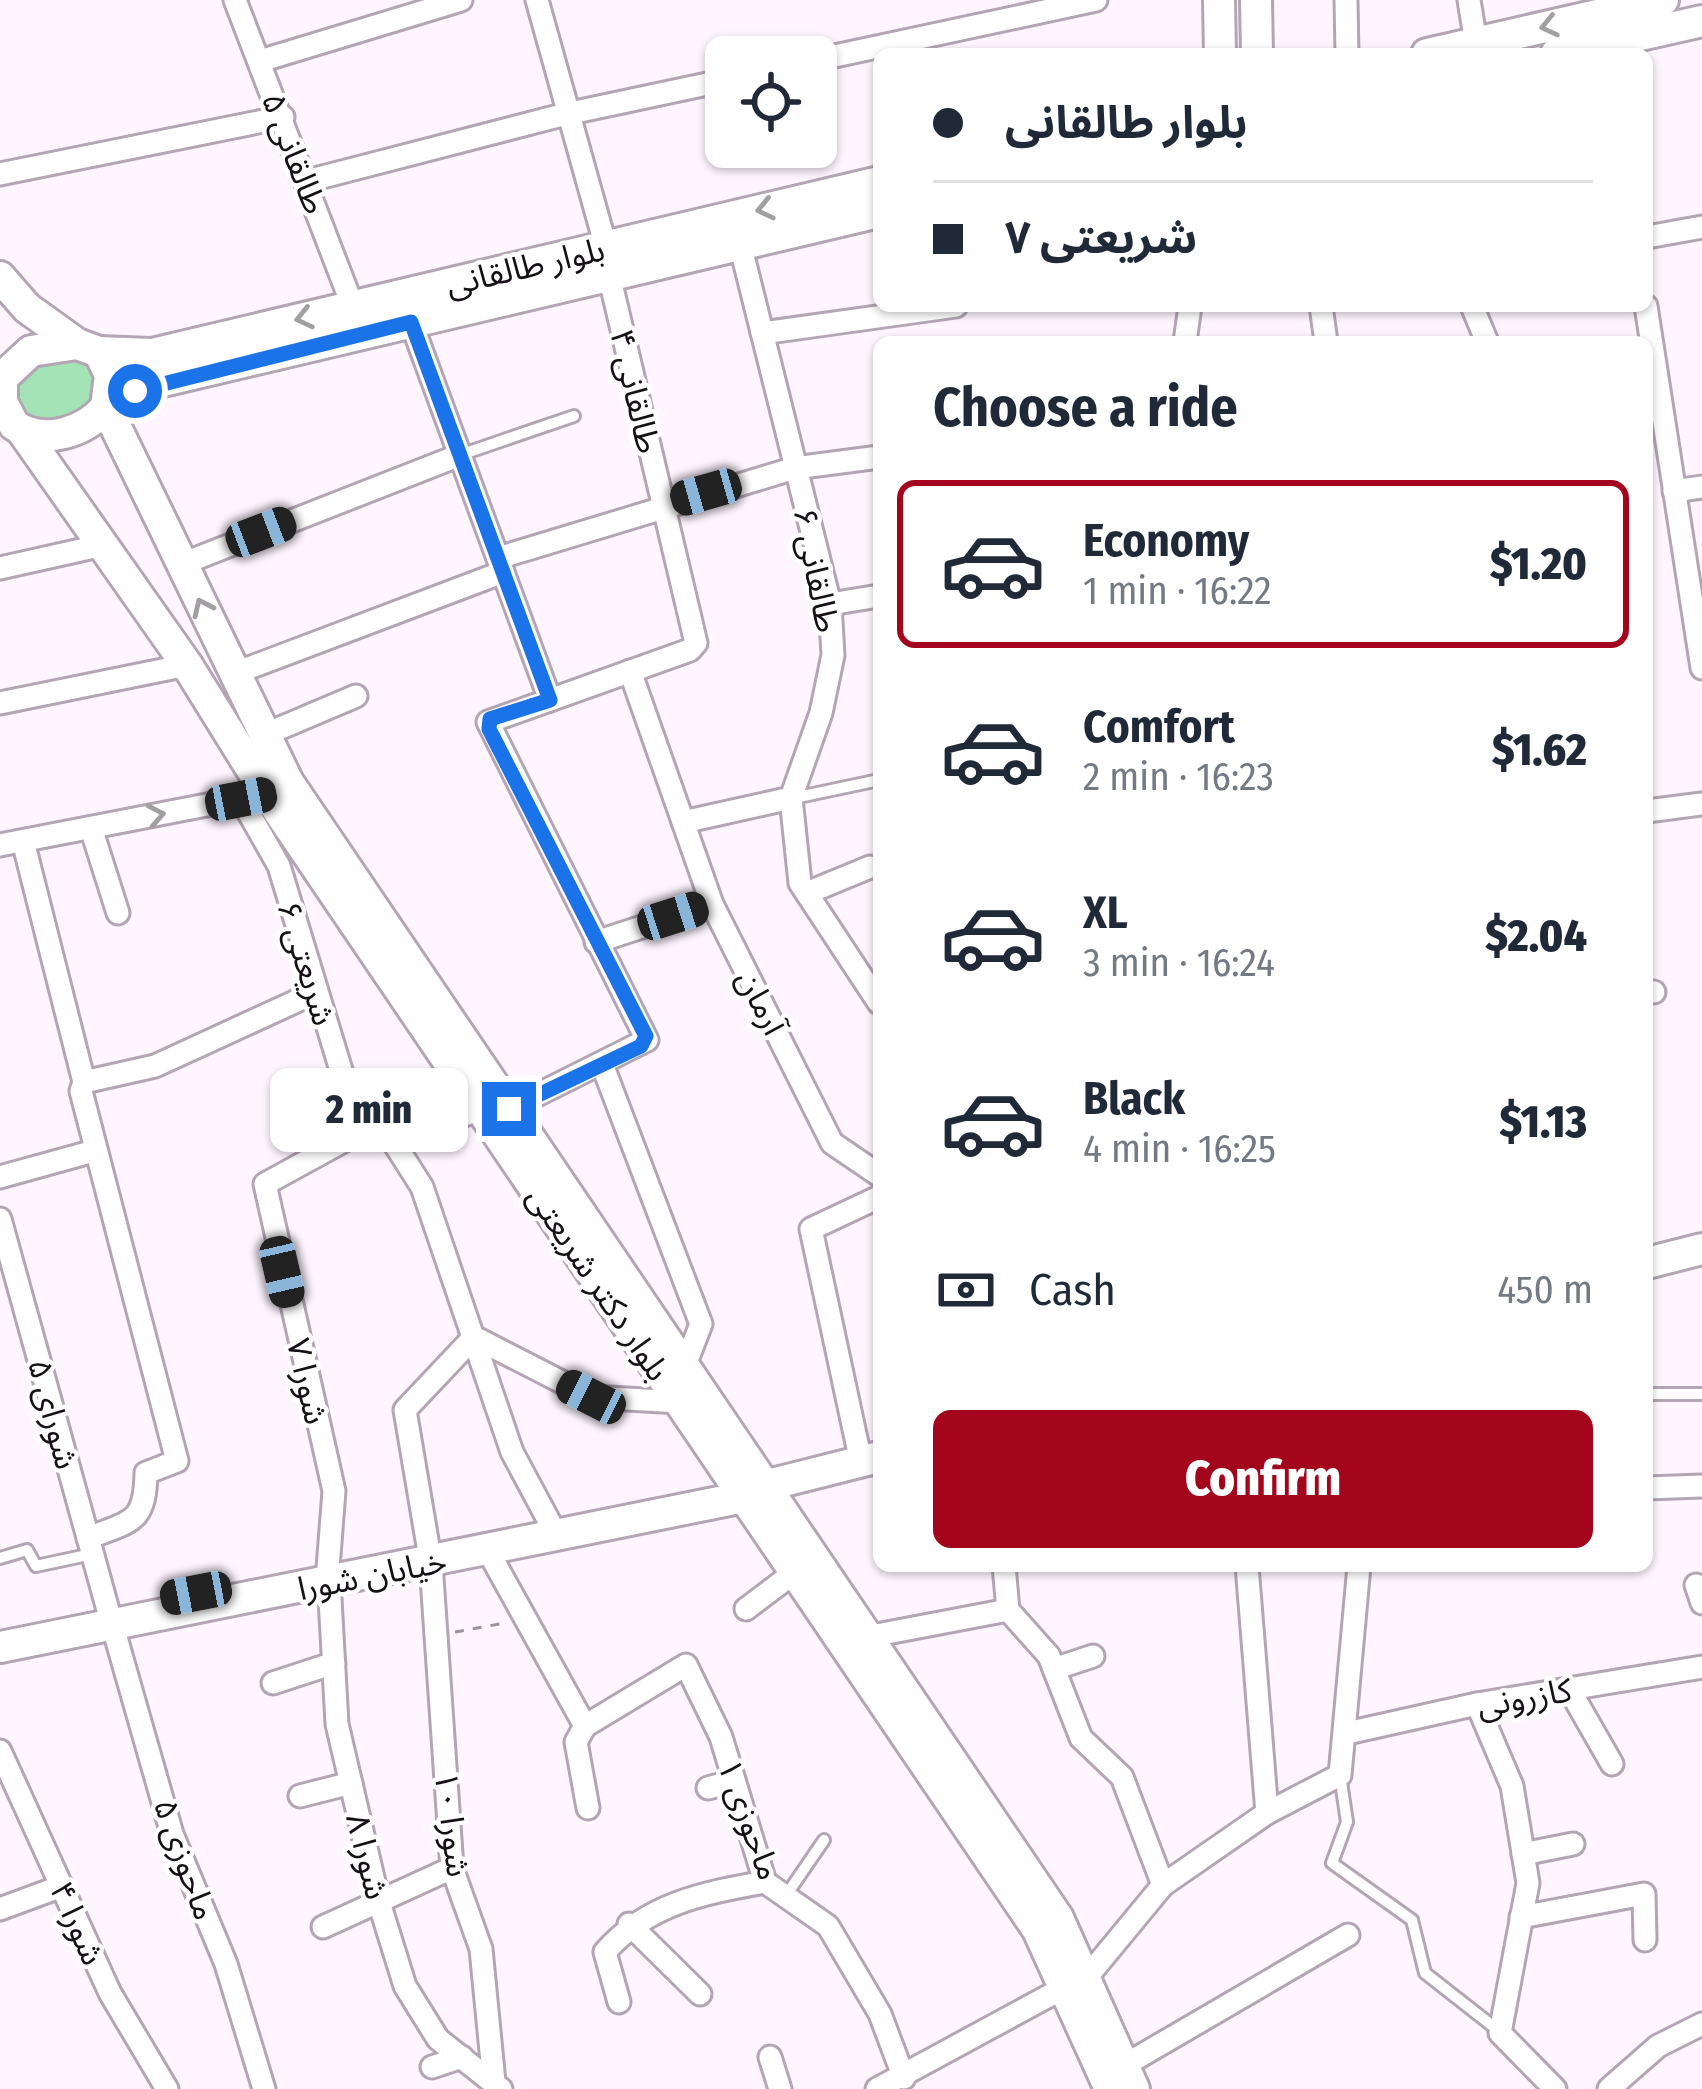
<!DOCTYPE html>
<meta charset="utf-8">
<style>
body{margin:0;font-family:"Fira Sans Condensed","Noto Sans Arabic",sans-serif;background:#f6f6f7;color:#1f2937;height:100vh;display:flex;flex-direction:column;font-size:45px;white-space:nowrap}
*{box-sizing:border-box;margin:0}
p{font-size:39px;color:#747a83}
.icon{flex:none;width:66px;height:66px;fill:none;stroke:currentColor;stroke-width:2;stroke-linecap:round;stroke-linejoin:round}
.map{position:relative;flex:1;overflow:hidden}
.drawer{position:absolute;left:873px;top:336px;width:780px;height:1236px;display:flex;flex-direction:column;background:#fff;border-radius:18px;box-shadow:0 3px 9px #0004}
.drawer>*{flex:none}
.guide{position:absolute;left:873px;top:48px;width:780px;height:264px;border-radius:18px;box-shadow:0 3px 9px #0004;display:grid;align-content:center;height:264px;padding:0 60px;background:#fff}
.buttons{position:absolute;left:705px;top:36px;display:grid;gap:24px}
.buttons a{display:grid;place-items:center;width:132px;height:132px;border-radius:18px;background:#fff;box-shadow:0 3px 9px #0004;font-size:60px}
.end{position:absolute;width:54px;height:54px;margin:-27px;border:15px solid #1a73e8;background:#fff;box-shadow:0 0 0 6px #fff}
.from{border-radius:50%}
.bubble{position:absolute;height:84px;border-radius:18px;background:#fff;box-shadow:0 3px 9px #0004;font-size:39px;font-weight:800;line-height:84px;text-align:center}
.car{position:absolute;width:36px;height:72px;margin:-36px -18px;border-radius:15px;box-shadow:0 0 9px 3px #0007;background:linear-gradient(#222 24%,#8ab4d8 0 40%,#222 0 76%,#8ab4d8 0 86%,#222 0)}
.guide b{display:flex;align-items:center;gap:42px;height:114px;font-size:45px}
.guide b+b{border-top:3px solid #e0e1e3}
.guide i{width:30px;height:30px;background:#1f2937}
ul{padding:0;list-style:none}
li{display:flex;align-items:center;gap:36px;height:168px;margin:0 24px 18px;padding:0 36px;border:6px solid transparent;border-radius:18px}
li div{flex:1}
li b{display:block;font-size:45px}
li em{font-style:normal;font-weight:800}
li.current{border-color:#a2051c}
li>.icon{width:108px;height:108px;stroke-width:1.5}
h2{padding:0 60px;font-size:54px;line-height:144px}
.pay{display:flex;align-items:center;gap:30px;height:132px;padding:0 60px;font-size:45px}
.pay p{margin-inline-start:auto}
.primary-button{display:flex;gap:24px;margin-top:auto;padding:24px 60px}
.primary-button a{flex:1;height:138px;border-radius:18px;background:#a2051c;color:#fff;font-size:48px;font-weight:800;line-height:138px;text-align:center}
.map>svg:first-child{display:block}
</style>
<div class="map">
<svg width="1702" height="2089" viewBox="0 0 1702 2089">
<rect width="100%" height="100%" fill="#fef5ff"/>
<path fill="#a3e3b6" d="M74,358C135,383 71,433 24,414L14,400L16,383L37,363Z"/>
<g fill="none" stroke-linecap="round" stroke-linejoin="round">
<defs>
<g id="lane">
<path d="M460,455L574,416"/>
<path d="M794,798L879,780"/>
<path d="M1647,1394H1702"/>
<path d="M0,1558L27,1550L36,1566L92,1554"/>
<path d="M1340,1775L1347,1822L1332,1863L1412,1920L1425,1973L1499,2031"/>
<path d="M785,1897L824,1840"/>
</g>
<g id="street">
<path d="M235,0L353,307"/>
<path d="M537,0L606,247"/>
<path d="M1346,0L1347,54"/>
<path d="M1469,0L1476,43"/>
<path d="M816,60L1096,0"/>
<path d="M260,61L461,0"/>
<path d="M0,174L283,117"/>
<path d="M307,181L566,114L726,80"/>
<path d="M1647,237L1702,227"/>
<path d="M740,244L830,604L833,655L821,713L791,798L800,883L879,1003"/>
<path d="M1321,306L1326,342"/>
<path d="M1472,306L1487,342"/>
<path d="M1646,306L1702,668"/>
<path d="M411,322L550,700"/>
<path d="M762,333L956,306"/>
<path d="M1185,342L1190,306"/>
<path d="M1674,491L1702,487"/>
<path d="M498,558L795,468L879,457"/>
<path d="M182,564L460,455"/>
<path d="M0,568L103,545"/>
<path d="M830,604L879,596"/>
<path d="M630,671L712,904L832,1143L879,1175"/>
<path d="M233,674L503,572"/>
<path d="M0,703L187,665"/>
<path d="M264,735L356,696"/>
<path d="M241,799L279,866L344,1080L380,1121L422,1187L512,1452L550,1523"/>
<path d="M1647,811L1702,804"/>
<path d="M683,822L791,798"/>
<path d="M91,828L118,913"/>
<path d="M23,841L84,1082L81,1091L177,1461L146,1473C145,1524 131,1521 88,1538"/>
<path d="M0,845L253,796"/>
<path d="M807,893L870,867"/>
<path d="M596,942L712,904"/>
<path d="M1647,991L1654,992"/>
<path d="M602,1064L701,1324L684,1368"/>
<path d="M84,1082L155,1066L314,993"/>
<path d="M509,1109L647,1040L488,722L690,650L696,643L609,275"/>
<path d="M380,1121L416,1132L481,1109"/>
<path d="M0,1177L94,1151"/>
<path d="M0,1219L108,1610"/>
<path d="M474,1337L591,1397L680,1402"/>
<path d="M861,1462L811,1229L879,1197"/>
<path d="M1647,1488L1702,1486"/>
<path d="M428,1546L405,1410L474,1337"/>
<path d="M488,1551L585,1726L686,1665L721,1737L765,1882L828,1926L880,2014L904,2078"/>
<path d="M431,1563L452,1868L481,1949L494,2082"/>
<path d="M1004,1566L1008,1610"/>
<path d="M1247,1566L1267,1813"/>
<path d="M328,1568L334,1491L265,1184L380,1121"/>
<path d="M329,1581L337,1724L378,1899L405,1986L438,2039L501,2089"/>
<path d="M1696,1585L1702,1603"/>
<path d="M746,1609L795,1572"/>
<path d="M113,1627L172,1834L226,1964L264,2089"/>
<path d="M866,1637L1008,1610L1049,1656L1081,1738L1122,1777L1163,1885"/>
<path d="M1054,1669L1093,1656"/>
<path d="M273,1683L334,1663"/>
<path d="M1569,1689L1612,1764"/>
<path d="M1477,1704L1512,1786L1528,1883L1500,2033L1555,2089"/>
<path d="M585,1726L576,1742L588,1808"/>
<path d="M1347,1733L1477,1704L1702,1667"/>
<path d="M0,1751L110,1993L167,2089"/>
<path d="M708,1788L734,1781"/>
<path d="M300,1796L351,1783"/>
<path d="M1523,1854L1573,1844"/>
<path d="M0,1909L62,1886"/>
<path d="M1521,1917L1644,1894L1645,1940"/>
<path d="M629,1924L700,1994"/>
<path d="M323,1927L452,1868"/>
<path d="M1087,1977L1163,1885L1267,1813L1340,1775L1359,1566"/>
<path d="M619,2002L605,1952C647,1904 703,1893 765,1882"/>
<path d="M770,2057L780,2089"/>
<path d="M1125,2065L1348,1935"/>
<path d="M432,2067L462,2057"/>
<path d="M877,2089L1067,1986"/>
<path d="M1609,2089L1658,2046L1702,2024"/>
</g>
<g id="secondary">
<path d="M1219,0L1220,54"/>
<path d="M1256,0L1257,54"/>
<path d="M1427,54L1663,0"/>
<path d="M1556,54L1702,21"/>
<path d="M0,277L27,308L77,344"/>
<path d="M77,344L99,352L110,375L106,407C85,432 44,446 14,425L2,402V378L31,351Z"/>
<path d="M99,352L152,354L879,182"/>
<path d="M111,400L159,382L879,212"/>
<path d="M106,407L288,782L1058,1918L1134,2089"/>
<path d="M23,432L187,665L267,794L1038,1930L1110,2089"/>
<path d="M1647,1263L1702,1249"/>
<path d="M0,1647L744,1497L764,1486L879,1457"/>
</g>
</defs>
<use href="#lane" stroke="#b4a5b4" stroke-width="16"/>
<use href="#street" stroke="#b4a5b4" stroke-width="27"/>
<use href="#secondary" stroke="#b4a5b4" stroke-width="36"/>
<path stroke="#9b949c" stroke-width="3" stroke-dasharray="9 9" stroke-linecap="butt" d="M455,1632L505,1623"/>
<use href="#lane" stroke="#fff" stroke-width="10"/>
<use href="#street" stroke="#fff" stroke-width="21"/>
<use href="#secondary" stroke="#fff" stroke-width="30"/>
</g>
<defs><path id="oneway-chevron" d="M-2-3.5L2.5 0L-2 3.5" fill="none" stroke-width="1.6" stroke-linecap="round" stroke-linejoin="round" transform="scale(3)"/></defs>
<g stroke="#a19fa1">
<use href="#oneway-chevron" transform="translate(1549 26) rotate(167)"/>
<use href="#oneway-chevron" transform="translate(765 209) rotate(167)"/>
<use href="#oneway-chevron" transform="translate(304 318) rotate(167)"/>
<use href="#oneway-chevron" transform="translate(202 607) rotate(-115)"/>
<use href="#oneway-chevron" transform="translate(156 815) rotate(-11)"/>
</g>
<g fill="none" stroke-linecap="round" stroke-linejoin="round">
<path stroke="#1a73e8" stroke-width="15" d="M135,391L411,322L550,700L490,719L489,729L646,1036L641,1046L509,1109"/>
</g>
<g text-anchor="middle" stroke-width="9" stroke-linejoin="round" paint-order="stroke">
<g font-size="33" fill="#151015" stroke="#fff">
<text transform="translate(295 153) rotate(69)" y="12">طالقانی ۵</text>
<text transform="translate(525 266) rotate(-13)" y="12">بلوار طالقانی</text>
<text transform="translate(636 391) rotate(77)" y="12">طالقانی ۴</text>
<text transform="translate(817 570) rotate(79)" y="12">طالقانی ۶</text>
<text transform="translate(307 963) rotate(73)" y="12">شریعتی ۶</text>
<text transform="translate(762 1002) rotate(63)" y="12">آرمان</text>
<text transform="translate(599 1283) rotate(56)" y="12">بلوار دکتر شریعتی</text>
<text transform="translate(308 1381) rotate(77)" y="12">شورا ۷</text>
<text transform="translate(54 1414) rotate(75)" y="12">شورای ۵</text>
<text transform="translate(372 1574) rotate(-11)" y="12">خیابان شورا</text>
<text transform="translate(1524 1697) rotate(-10)" y="12">کازرونی</text>
<text transform="translate(750 1819) rotate(70)" y="12">ماحوزی ۱</text>
<text transform="translate(453 1824) rotate(83)" y="12">شورا ۱۰</text>
<text transform="translate(368 1856) rotate(76)" y="12">شورا ۸</text>
<text transform="translate(186 1859) rotate(70)" y="12">ماحوزی ۵</text>
<text transform="translate(78 1923) rotate(66)" y="12">شورا ۴</text>
</g>
</g>
</svg>
<div class="buttons">
<a><svg class="icon" aria-label="locate" viewBox="0 0 24 24"><circle cx="12" cy="12" r="6"/><path d="M12 2v4M12 18v4M2 12h4M18 12h4"/></svg></a>
</div>
<i class="end from" style="left:135px;top:391px"></i>
<i class="end" style="left:509px;top:1109px"></i>
<div class="bubble" style="left:270px;top:1068px;width:198px">2 min</div>
<i class="car" style="left:706px;top:492px;rotate:254deg"></i>
<i class="car" style="left:261px;top:532px;rotate:69deg"></i>
<i class="car" style="left:241px;top:799px;rotate:79deg"></i>
<i class="car" style="left:673px;top:916px;rotate:72deg"></i>
<i class="car" style="left:282px;top:1272px;rotate:167deg"></i>
<i class="car" style="left:591px;top:1397px;rotate:297deg"></i>
<i class="car" style="left:196px;top:1593px;rotate:259deg"></i>
<div class="guide">
<b><i class="from"></i>بلوار طالقانی</b>
<b><i></i>شریعتی ۷</b>
</div>
<section class="drawer">
<h2>Choose a ride</h2>
<ul>
<li class="current"><svg class="icon" aria-label="car" viewBox="0 0 24 24"><path d="M5 17H2v-5l4-1 3-4h7l3 4 3 1v5h-3M9 17h6M6 11h13"/><circle cx="7" cy="17" r="2"/><circle cx="17" cy="17" r="2"/></svg><div><b>Economy</b><p>1 min · 16:22</p></div><em>$1.20</em></li>
<li><svg class="icon" aria-label="car" viewBox="0 0 24 24"><path d="M5 17H2v-5l4-1 3-4h7l3 4 3 1v5h-3M9 17h6M6 11h13"/><circle cx="7" cy="17" r="2"/><circle cx="17" cy="17" r="2"/></svg><div><b>Comfort</b><p>2 min · 16:23</p></div><em>$1.62</em></li>
<li><svg class="icon" aria-label="car" viewBox="0 0 24 24"><path d="M5 17H2v-5l4-1 3-4h7l3 4 3 1v5h-3M9 17h6M6 11h13"/><circle cx="7" cy="17" r="2"/><circle cx="17" cy="17" r="2"/></svg><div><b>XL</b><p>3 min · 16:24</p></div><em>$2.04</em></li>
<li><svg class="icon" aria-label="car" viewBox="0 0 24 24"><path d="M5 17H2v-5l4-1 3-4h7l3 4 3 1v5h-3M9 17h6M6 11h13"/><circle cx="7" cy="17" r="2"/><circle cx="17" cy="17" r="2"/></svg><div><b>Black</b><p>4 min · 16:25</p></div><em>$1.13</em></li>
</ul>
<div class="pay"><svg class="icon" aria-label="cash" viewBox="0 0 24 24"><path d="M3 7h18v10H3z"/><circle cx="12" cy="12" r="2"/></svg>Cash<p>450 m</p></div>
<div class="primary-button"><a>Confirm</a></div>
</section>
</div>
